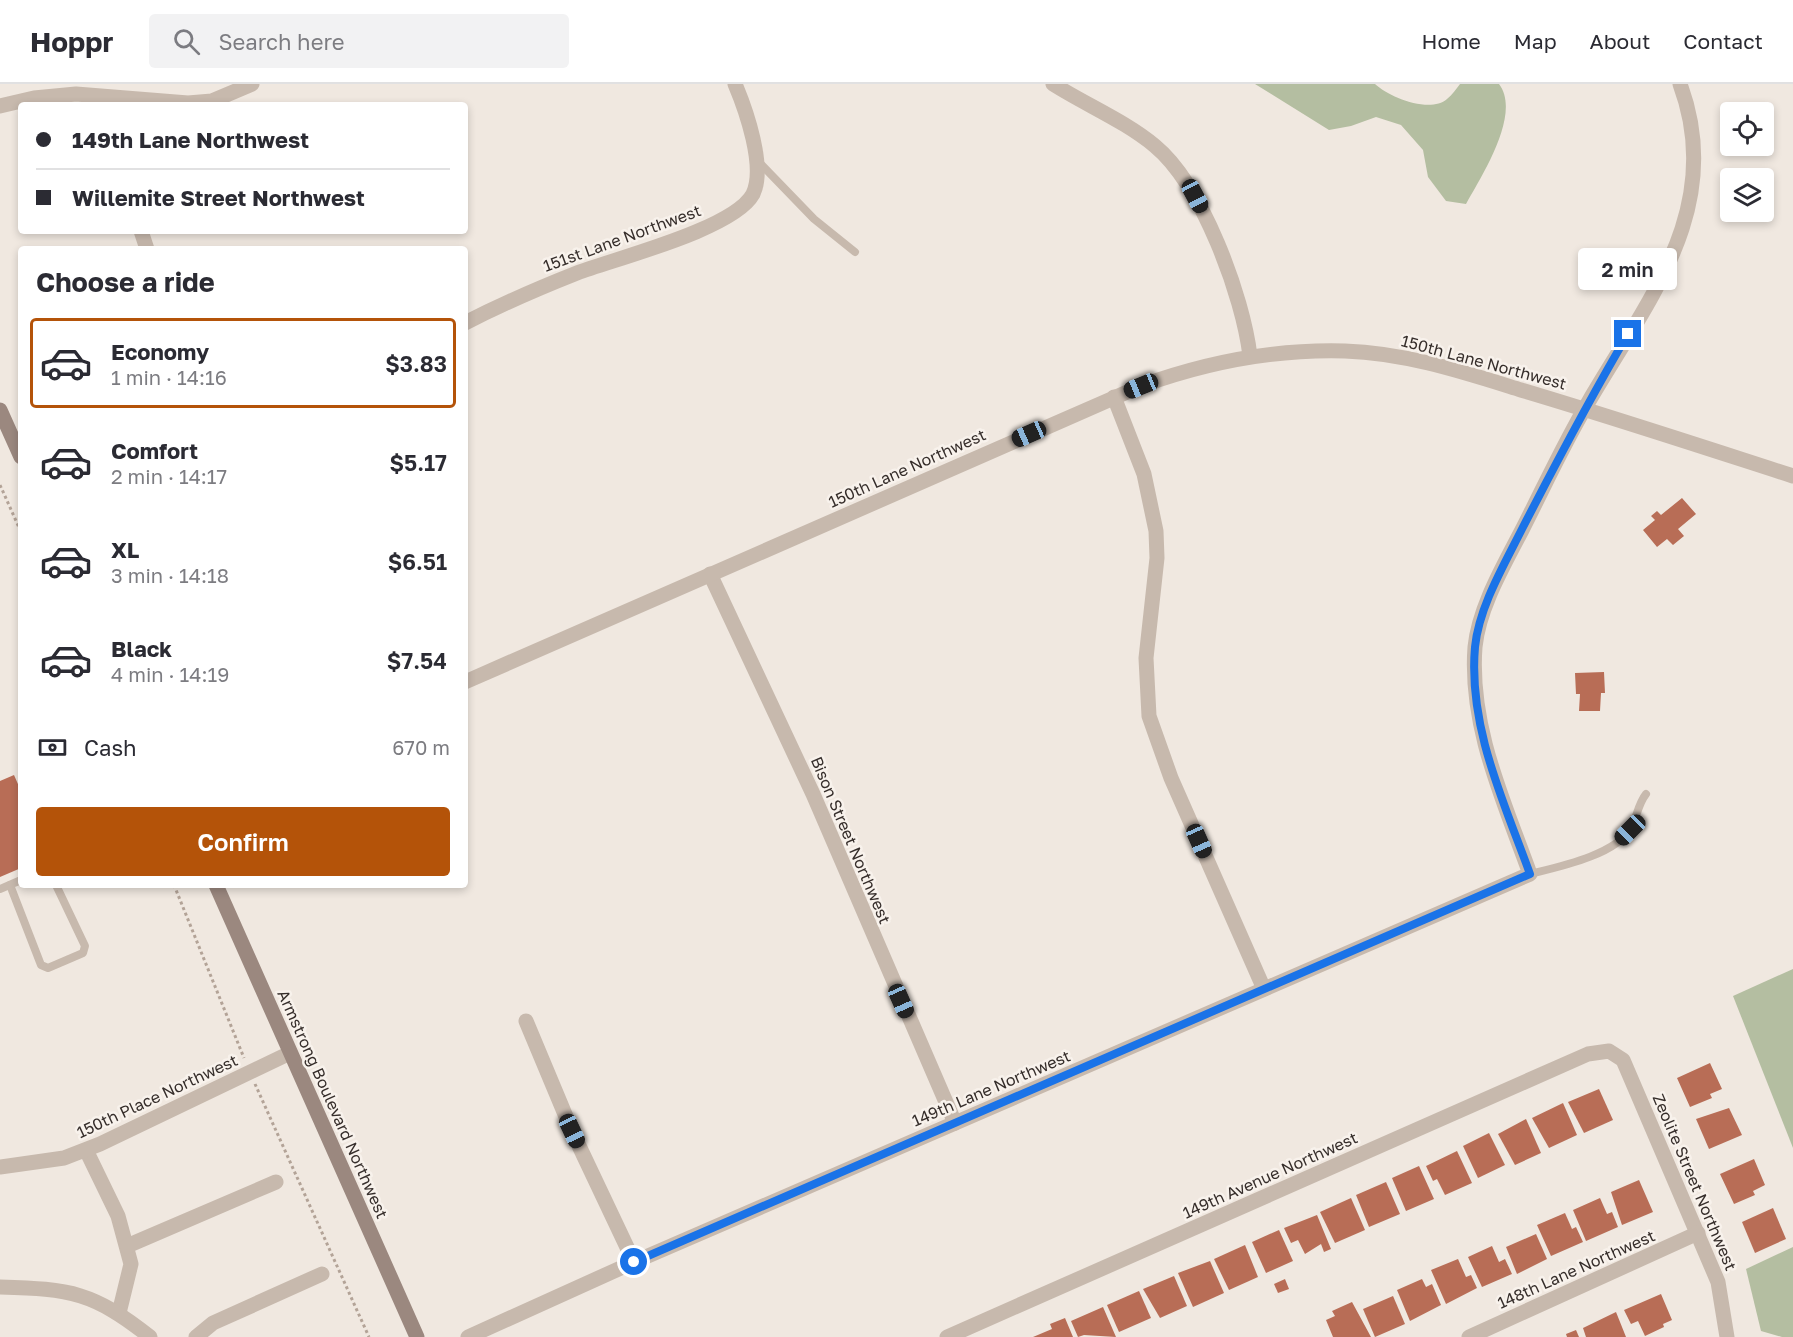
<!DOCTYPE html>
<meta charset="utf-8">
<style>
body{margin:0;font-family:"Golos Text",sans-serif;background:#f2f2f3;color:#2b2b33;height:100vh;display:flex;flex-direction:column;font-size:22px;white-space:nowrap}
*{box-sizing:border-box;margin:0}
p{font-size:20px;color:#7c7c81}
.icon{flex:none;width:33px;height:33px;fill:none;stroke:currentColor;stroke-width:2;stroke-linecap:round;stroke-linejoin:round}
.map{position:relative;flex:1;overflow:hidden}
.sheet{position:absolute;left:18px;top:162px;width:450px;height:642px;display:flex;flex-direction:column;background:#fff;border-radius:6px;box-shadow:0 3px 9px #0003}
.sheet>*{flex:none}
.banner{position:absolute;left:18px;top:18px;width:450px;height:132px;border-radius:6px;box-shadow:0 3px 9px #0003;display:grid;align-content:center;height:132px;padding:0 18px;background:#fff}
.buttons{position:absolute;left:1720px;top:18px;display:grid;gap:12px}
.buttons a{display:grid;place-items:center;width:54px;height:54px;border-radius:6px;background:#fff;box-shadow:0 3px 9px #0003;font-size:30px}
.end{position:absolute;width:27px;height:27px;margin:-14px;border:8px solid #1a73e8;background:#fff;box-shadow:0 0 0 3px #fff}
.from{border-radius:50%}
.bubble{position:absolute;height:42px;border-radius:6px;background:#fff;box-shadow:0 3px 9px #0003;font-size:20px;font-weight:600;line-height:42px;text-align:center}
.car{position:absolute;width:18px;height:36px;margin:-18px -9px;border-radius:8px;box-shadow:0 0 4px 2px #0007;background:linear-gradient(#222 24%,#8ab4d8 0 40%,#222 0 76%,#8ab4d8 0 86%,#222 0)}
.banner b{display:flex;align-items:center;gap:21px;height:57px;font-size:22px}
.banner b+b{border-top:2px solid #e1e1e2}
.banner i{width:15px;height:15px;background:#2b2b33}
ul{padding:0;list-style:none}
li{display:flex;align-items:center;gap:18px;height:90px;margin:0 12px 9px;padding:0 6px;border:3px solid transparent;border-radius:6px}
li div{flex:1}
li b{display:block;font-size:22px}
li em{font-style:normal;font-weight:600}
li.active{border-color:#b45309}
li>.icon{width:54px;height:54px;stroke-width:1.5}
h2{padding:0 18px;font-size:27px;line-height:72px}
.pay{display:flex;align-items:center;gap:15px;height:66px;padding:0 18px;font-size:22px}
.pay p{margin-inline-start:auto}
.cta{display:flex;gap:12px;margin-top:auto;padding:12px 18px}
.cta a{flex:1;height:69px;border-radius:6px;background:#b45309;color:#fff;font-size:24px;font-weight:600;line-height:69px;text-align:center}
header{display:flex;align-items:center;gap:36px;box-sizing:border-box;height:84px;padding:0 30px;background:#fff;border-bottom:2px solid #e1e1e2}
header strong{font-size:28px}
nav{display:flex;gap:33px;margin-inline-start:auto;font-size:21px}
.search{width:420px;height:54px;background:#f2f2f3;display:flex;align-items:center;gap:15px;box-sizing:border-box;padding:0 21px;border-radius:6px;color:#7c7c81;font-size:22px}
.map>svg:first-child{display:block}
</style>
<header>
<strong>Hoppr</strong>
<div class="search"><svg class="icon" aria-label="search" viewBox="0 0 24 24"><circle cx="10" cy="10" r="6"/><path d="M15 15l6 6"/></svg>Search here</div>
<nav><a>Home</a><a>Map</a><a>About</a><a>Contact</a></nav>
</header>
<div class="map">
<svg width="1793" height="1253" viewBox="0 0 1793 1253">
<rect width="100%" height="100%" fill="#f0e8e0"/>
<g fill="#b4bea1">
<path d="M1255,0H1375C1389,13 1430,30 1447,15C1452,11 1456,5 1460,0H1499C1522,30 1481,93 1466,120L1446,117L1428,93L1423,66L1401,41L1376,33L1351,42L1329,46Z"/>
<path d="M1793,885V1064L1733,912Z"/>
<path d="M1793,1163V1253H1782L1761,1247L1746,1185Z"/>
</g>
<g fill="#b86d56">
<path d="M1682,414L1696,430L1678,445L1684,452L1673,461L1667,455L1657,463L1643,446L1655,436L1651,432L1657,427L1661,431Z"/>
<path d="M1604,588L1605,609H1601L1600,627H1579L1580,610H1576L1575,589Z"/>
<path d="M14,691L21,707V784L0,793V697Z"/>
<path d="M1710,979L1722,1005L1710,1010L1712,1014L1690,1023L1677,994Z"/>
<path d="M1599,1005L1613,1036L1584,1049L1568,1018Z"/>
<path d="M1563,1019L1577,1051L1549,1064L1532,1034Z"/>
<path d="M1729,1024L1742,1051L1709,1065L1696,1035Z"/>
<path d="M1526,1035L1541,1069L1515,1081L1498,1050Z"/>
<path d="M1489,1049L1505,1081L1478,1094L1463,1062Z"/>
<path d="M1457,1067L1472,1099L1445,1111L1437,1095L1433,1097L1426,1082Z"/>
<path d="M1754,1075L1765,1101L1753,1107L1755,1111L1734,1120L1720,1090Z"/>
<path d="M1419,1082L1434,1115L1406,1127L1392,1094Z"/>
<path d="M1639,1096L1653,1128L1622,1141L1611,1108Z"/>
<path d="M1386,1098L1400,1130L1369,1143L1356,1111Z"/>
<path d="M1351,1114L1365,1146L1335,1159L1320,1128Z"/>
<path d="M1600,1114L1607,1130L1612,1128L1618,1143L1586,1157L1573,1126Z"/>
<path d="M1773,1124L1786,1155L1755,1169L1742,1138Z"/>
<path d="M1565,1129L1572,1145L1576,1143L1583,1158L1551,1172L1537,1141Z"/>
<path d="M1317,1131L1331,1165L1324,1168L1321,1160L1305,1170L1298,1156L1291,1159L1284,1144Z"/>
<path d="M1279,1146L1293,1177L1266,1189L1252,1158Z"/>
<path d="M1536,1150L1547,1175L1517,1190L1506,1163Z"/>
<path d="M1245,1161L1258,1193L1229,1206L1214,1175Z"/>
<path d="M1492,1162L1499,1178L1505,1175L1512,1190L1482,1203L1468,1173Z"/>
<path d="M1458,1175L1466,1193L1471,1191L1477,1204L1446,1220L1431,1186Z"/>
<path d="M1210,1177L1224,1209L1193,1223L1178,1189Z"/>
<path d="M1174,1192L1187,1222L1160,1234L1143,1205Z"/>
<path d="M1285,1195L1289,1205L1278,1209L1274,1200Z"/>
<path d="M1422,1195L1426,1203L1432,1200L1441,1221L1410,1237L1397,1206Z"/>
<path d="M1139,1207L1151,1234L1119,1248L1107,1221Z"/>
<path d="M1661,1210L1672,1236L1663,1240L1664,1243L1645,1252L1638,1237L1631,1240L1624,1226Z"/>
<path d="M1393,1212L1405,1240L1375,1253L1363,1225Z"/>
<path d="M1352,1218L1371,1253H1333L1326,1236L1335,1232L1332,1227Z"/>
<path d="M1103,1223L1116,1253L1084,1251L1078,1253L1071,1237Z"/>
<path d="M1616,1228L1626,1253H1586L1583,1244Z"/>
<path d="M1065,1234L1073,1253H1033L1052,1245L1050,1240Z"/>
<path d="M1576,1246L1579,1253H1567L1566,1250Z"/>
</g>
<g fill="none" stroke-linecap="round" stroke-linejoin="round">
<g stroke="#b3a397" stroke-width="3" stroke-dasharray="3 3" stroke-linecap="butt">
<path d="M0,401L21,448"/>
<path d="M174,801L244,974"/>
<path d="M255,1000L369,1253"/>
</g>
<g stroke="#c7b9ad" stroke-width="8">
<path d="M758,77L814,135L855,168"/>
<path d="M1530,790C1558,783 1616,771 1631,744C1637,733 1638,720 1646,710"/>
<path d="M10,801L41,881L48,884L83,869L85,862L56,801"/>
<path d="M0,805L21,796"/>
</g>
<g stroke="#c7b9ad" stroke-width="15">
<path d="M1053,0C1086,21 1125,37 1155,62C1202,101 1243,212 1250,272"/>
<path d="M0,22L34,14L76,10L188,19L212,17L252,0"/>
<path d="M141,147L147,165"/>
<path d="M465,239C502,220 539,204 577,189C617,174 734,145 753,110C766,83 746,26 735,0"/>
<path d="M1114,313L1144,390L1156,447L1157,474L1146,574L1149,632L1171,694L1264,905"/>
<path d="M710,490L813,710L955,1039"/>
<path d="M465,598L1141,302C1207,278 1274,265 1345,267C1406,269 1463,288 1521,306C1612,333 1703,363 1793,392"/>
<path d="M526,937L572,1047L634,1178"/>
<path d="M86,1066L118,1132L131,1180L119,1229"/>
<path d="M0,1083L64,1074L100,1060L290,969"/>
<path d="M127,1162L276,1098"/>
<path d="M0,1203C71,1205 93,1208 150,1253"/>
<path d="M196,1253L213,1239L322,1190"/>
<path d="M468,1253L634,1178L1530,790C1504,717 1469,643 1475,563C1479,523 1504,481 1522,446C1544,403 1564,359 1589,317C1648,216 1726,123 1680,0"/>
<path d="M947,1253L1588,970L1609,967L1623,976L1718,1198L1727,1253"/>
<path d="M1469,1253L1698,1149"/>
</g>
<g stroke="#9b887f" stroke-width="15">
<path d="M0,326L21,373"/>
<path d="M216,801L417,1253"/>
</g>
</g>
<g fill="none" stroke-linecap="round" stroke-linejoin="round">
<path stroke="#1a73e8" stroke-width="8" d="M634,1178L1530,790C1504,718 1468,643 1475,563C1479,523 1504,481 1522,445C1556,379 1590,314 1628,250"/>
</g>
<g text-anchor="middle" stroke-width="5" stroke-linejoin="round" paint-order="stroke">
<g font-size="16" fill="#362e2b" stroke="#f8f2ec">
<text transform="translate(622 154) rotate(-20)" y="6">151st Lane Northwest</text>
<text transform="translate(1484 278) rotate(15)" y="6">150th Lane Northwest</text>
<text transform="translate(907 384) rotate(-24)" y="6">150th Lane Northwest</text>
<text transform="translate(851 756) rotate(67)" y="6">Bison Street Northwest</text>
<text transform="translate(991 1004) rotate(-23)" y="6">149th Lane Northwest</text>
<text transform="translate(157 1012) rotate(-25)" y="6">150th Place Northwest</text>
<text transform="translate(333 1020) rotate(66)" y="6">Armstrong Boulevard Northwest</text>
<text transform="translate(1270 1091) rotate(-24)" y="6">149th Avenue Northwest</text>
<text transform="translate(1695 1098) rotate(67)" y="6">Zeolite Street Northwest</text>
<text transform="translate(1576 1185) rotate(-24)" y="6">148th Lane Northwest</text>
</g>
</g>
</svg>
<div class="buttons">
<a><svg class="icon" aria-label="locate" viewBox="0 0 24 24"><circle cx="12" cy="12" r="6"/><path d="M12 2v4M12 18v4M2 12h4M18 12h4"/></svg></a>
<a><svg class="icon" aria-label="layers" viewBox="0 0 24 24"><path d="M12 4l9 5-9 5-9-5zM3 14l9 5 9-5"/></svg></a>
</div>
<i class="end from" style="left:634px;top:1178px"></i>
<i class="end" style="left:1628px;top:250px"></i>
<div class="bubble" style="left:1578px;top:164px;width:99px">2 min</div>
<i class="car" style="left:1195px;top:112px;rotate:152deg"></i>
<i class="car" style="left:1141px;top:302px;rotate:248deg"></i>
<i class="car" style="left:1029px;top:350px;rotate:246deg"></i>
<i class="car" style="left:1630px;top:746px;rotate:225deg"></i>
<i class="car" style="left:1199px;top:757px;rotate:156deg"></i>
<i class="car" style="left:901px;top:917px;rotate:156deg"></i>
<i class="car" style="left:572px;top:1047px;rotate:155deg"></i>
<div class="banner">
<b><i class="from"></i>149th Lane Northwest</b>
<b><i></i>Willemite Street Northwest</b>
</div>
<section class="sheet">
<h2>Choose a ride</h2>
<ul>
<li class="active"><svg class="icon" aria-label="car" viewBox="0 0 24 24"><path d="M5 17H2v-5l4-1 3-4h7l3 4 3 1v5h-3M9 17h6M6 11h13"/><circle cx="7" cy="17" r="2"/><circle cx="17" cy="17" r="2"/></svg><div><b>Economy</b><p>1 min · 14:16</p></div><em>$3.83</em></li>
<li><svg class="icon" aria-label="car" viewBox="0 0 24 24"><path d="M5 17H2v-5l4-1 3-4h7l3 4 3 1v5h-3M9 17h6M6 11h13"/><circle cx="7" cy="17" r="2"/><circle cx="17" cy="17" r="2"/></svg><div><b>Comfort</b><p>2 min · 14:17</p></div><em>$5.17</em></li>
<li><svg class="icon" aria-label="car" viewBox="0 0 24 24"><path d="M5 17H2v-5l4-1 3-4h7l3 4 3 1v5h-3M9 17h6M6 11h13"/><circle cx="7" cy="17" r="2"/><circle cx="17" cy="17" r="2"/></svg><div><b>XL</b><p>3 min · 14:18</p></div><em>$6.51</em></li>
<li><svg class="icon" aria-label="car" viewBox="0 0 24 24"><path d="M5 17H2v-5l4-1 3-4h7l3 4 3 1v5h-3M9 17h6M6 11h13"/><circle cx="7" cy="17" r="2"/><circle cx="17" cy="17" r="2"/></svg><div><b>Black</b><p>4 min · 14:19</p></div><em>$7.54</em></li>
</ul>
<div class="pay"><svg class="icon" aria-label="cash" viewBox="0 0 24 24"><path d="M3 7h18v10H3z"/><circle cx="12" cy="12" r="2"/></svg>Cash<p>670 m</p></div>
<div class="cta"><a>Confirm</a></div>
</section>
</div>
